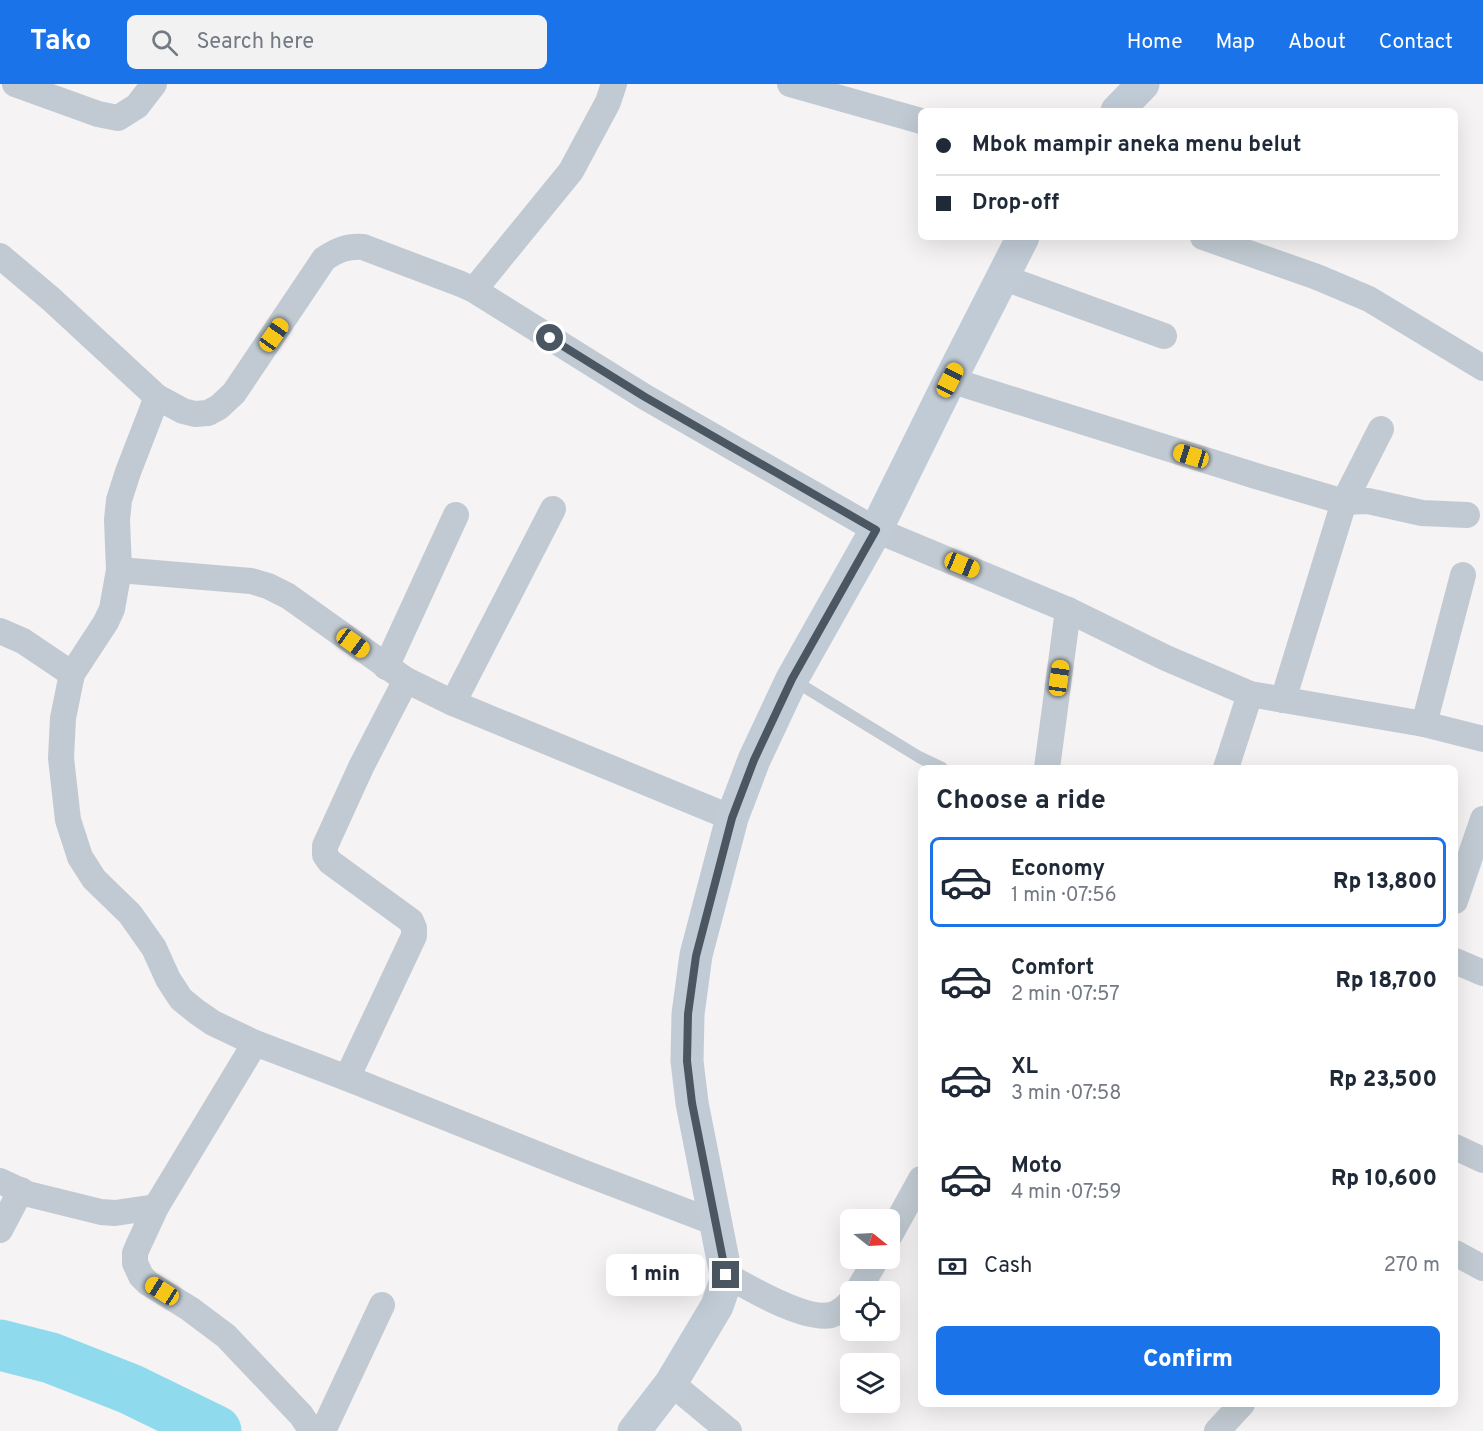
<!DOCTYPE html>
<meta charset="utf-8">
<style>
body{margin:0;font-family:Overpass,sans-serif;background:#f2f2f3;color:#1f2937;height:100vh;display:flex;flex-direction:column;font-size:22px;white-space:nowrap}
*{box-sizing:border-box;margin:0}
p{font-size:20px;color:#747a83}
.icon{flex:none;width:33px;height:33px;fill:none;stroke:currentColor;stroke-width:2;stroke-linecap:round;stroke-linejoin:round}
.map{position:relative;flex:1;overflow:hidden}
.drawer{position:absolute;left:918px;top:681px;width:540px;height:642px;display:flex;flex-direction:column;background:#fff;border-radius:9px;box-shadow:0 6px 24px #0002}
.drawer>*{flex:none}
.guide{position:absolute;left:918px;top:24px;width:540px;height:132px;border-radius:9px;box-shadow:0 6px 24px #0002;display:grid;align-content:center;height:132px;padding:0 18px;background:#fff}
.needle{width:39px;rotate:108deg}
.controls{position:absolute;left:840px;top:1125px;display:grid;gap:12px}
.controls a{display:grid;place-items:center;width:60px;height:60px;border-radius:9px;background:#fff;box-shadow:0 6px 24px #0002;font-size:30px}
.end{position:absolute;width:27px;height:27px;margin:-14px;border:8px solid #4a5661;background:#fff;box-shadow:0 0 0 3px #fff}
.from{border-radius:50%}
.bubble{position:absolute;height:42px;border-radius:9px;background:#fff;box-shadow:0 6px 24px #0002;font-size:20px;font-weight:800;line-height:42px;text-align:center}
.car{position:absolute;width:18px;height:36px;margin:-18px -9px;border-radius:8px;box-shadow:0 0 4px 2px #0007;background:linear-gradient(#f5c518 24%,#345 0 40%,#f5c518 0 76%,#345 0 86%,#f5c518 0)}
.guide b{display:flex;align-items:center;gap:21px;height:57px;font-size:22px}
.guide b+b{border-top:2px solid #e0e1e3}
.guide i{width:15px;height:15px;background:#1f2937}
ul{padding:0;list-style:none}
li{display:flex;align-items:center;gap:18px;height:90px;margin:0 12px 9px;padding:0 6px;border:3px solid transparent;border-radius:9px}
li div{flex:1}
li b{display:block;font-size:22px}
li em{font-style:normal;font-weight:800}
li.selected{border-color:#1a73e8}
li>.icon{width:54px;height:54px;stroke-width:1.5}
h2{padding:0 18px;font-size:27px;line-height:72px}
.pay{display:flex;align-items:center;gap:15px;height:66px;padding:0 18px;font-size:22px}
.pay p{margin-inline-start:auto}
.primary-button{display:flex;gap:12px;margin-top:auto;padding:12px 18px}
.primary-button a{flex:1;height:69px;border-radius:9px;background:#1a73e8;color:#fff;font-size:24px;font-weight:800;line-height:69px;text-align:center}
header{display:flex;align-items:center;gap:36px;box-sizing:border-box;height:84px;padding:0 30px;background:#1a73e8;color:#fff}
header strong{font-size:28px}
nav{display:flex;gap:33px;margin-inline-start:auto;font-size:21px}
.search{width:420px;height:54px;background:#f2f2f3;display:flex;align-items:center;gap:15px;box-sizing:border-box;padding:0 21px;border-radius:9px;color:#747a83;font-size:22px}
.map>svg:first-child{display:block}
</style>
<header>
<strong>Tako</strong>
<div class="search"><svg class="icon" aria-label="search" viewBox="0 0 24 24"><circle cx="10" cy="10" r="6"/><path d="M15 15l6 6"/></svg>Search here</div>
<nav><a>Home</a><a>Map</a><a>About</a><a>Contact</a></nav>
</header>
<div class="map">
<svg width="1483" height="1347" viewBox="0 0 1483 1347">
<rect width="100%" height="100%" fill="#f5f3f3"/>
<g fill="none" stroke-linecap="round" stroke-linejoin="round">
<path stroke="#90daee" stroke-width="51" d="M0,1261L51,1274L130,1305L216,1347"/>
<path stroke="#c1cad2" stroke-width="12" d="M793,596L919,673L942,684"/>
<g stroke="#c1cad2" stroke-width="26">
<path d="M15,0L98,30L118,34L137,22L154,0"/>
<path d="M790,0L921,37"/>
<path d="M1203,153L1317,193L1369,215L1483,284"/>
<path d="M0,172L51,215L157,313L183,327L195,330L208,329L219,323L234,309L324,175C337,166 347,162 363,163L461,200L474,206L645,313L876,446L1068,526L1166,574L1250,610L1424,640L1483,655"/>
<path d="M1002,193L1164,252"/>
<path d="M474,206L571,87L608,18L614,0"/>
<path d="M950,296L1256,392L1344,418L1368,417L1422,429L1467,431"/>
<path d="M157,313L128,388L119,416L117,436L119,486L112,525L106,538L72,590L63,634L61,674L68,736L80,773L94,795L130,830L154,864L168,895L181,915L197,928L213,939L255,959L347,994L582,1088L716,1139"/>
<path d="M119,486L251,497L268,502L288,512L406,596L453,619L732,734"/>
<path d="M0,547L23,557L72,590"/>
<path d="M386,583L456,431"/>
<path d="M1283,616L1344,418L1381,345"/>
<path d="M453,619L553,425"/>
<path d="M1424,640L1463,491"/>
<path d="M1047,684L1068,526"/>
<path d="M1226,684L1250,610"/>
<path d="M1455,817L1483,735"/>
<path d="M1455,877L1483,889"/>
<path d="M255,959L156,1123L138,1162L135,1169V1179L141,1192L148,1199L190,1225L226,1252L301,1331L312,1347"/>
<path d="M347,994L414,852V844L411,837L330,778L325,771V762L361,683L406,596"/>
<path d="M1455,1063L1483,1076"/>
<path d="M0,1097L28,1110L101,1128L115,1129L156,1123"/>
<path d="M0,1146L21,1106"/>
<path d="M890,1151L921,1095"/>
<path d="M1455,1169L1483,1184"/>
<path d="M726,1191C749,1204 805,1237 831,1231C839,1229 845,1224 850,1218"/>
<path d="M857,1208L877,1174"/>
<path d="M671,1299L729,1347"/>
<path d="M323,1347L382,1221"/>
<path d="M1217,1347L1242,1320"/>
</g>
<g stroke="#c1cbd6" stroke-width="33">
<path d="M1117,27L1143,0"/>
<path d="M634,1347L671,1299L717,1222L725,1199L726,1191L692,1019L687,977L688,930L696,871L732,734L754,676L792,595L876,446L950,296L1023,153"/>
</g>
</g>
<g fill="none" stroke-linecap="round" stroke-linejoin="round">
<path stroke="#4a5661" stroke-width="8" d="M550,254L645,313L876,446L792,595L754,676L732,734L696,872L688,930L687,977L692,1019L726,1191"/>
</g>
</svg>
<div class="controls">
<a><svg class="needle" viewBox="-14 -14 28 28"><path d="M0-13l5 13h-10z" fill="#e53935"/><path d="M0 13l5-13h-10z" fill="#747a83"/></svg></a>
<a><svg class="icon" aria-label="locate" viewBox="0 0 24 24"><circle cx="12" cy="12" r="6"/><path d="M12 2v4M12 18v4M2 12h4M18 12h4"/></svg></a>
<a><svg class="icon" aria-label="layers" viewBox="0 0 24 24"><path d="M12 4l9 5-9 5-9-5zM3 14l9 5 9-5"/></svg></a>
</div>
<i class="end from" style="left:550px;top:254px"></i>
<i class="end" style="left:726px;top:1191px"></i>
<div class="bubble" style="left:606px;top:1170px;width:99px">1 min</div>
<i class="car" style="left:274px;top:251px;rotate:35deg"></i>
<i class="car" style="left:950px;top:296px;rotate:27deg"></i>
<i class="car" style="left:1191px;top:372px;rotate:287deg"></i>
<i class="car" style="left:962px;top:481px;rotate:112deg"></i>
<i class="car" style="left:353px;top:559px;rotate:126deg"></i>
<i class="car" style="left:1059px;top:594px;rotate:8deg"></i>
<i class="car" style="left:162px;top:1207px;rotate:302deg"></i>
<div class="guide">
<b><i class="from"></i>Mbok mampir aneka menu belut</b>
<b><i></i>Drop-off</b>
</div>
<section class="drawer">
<h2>Choose a ride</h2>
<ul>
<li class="selected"><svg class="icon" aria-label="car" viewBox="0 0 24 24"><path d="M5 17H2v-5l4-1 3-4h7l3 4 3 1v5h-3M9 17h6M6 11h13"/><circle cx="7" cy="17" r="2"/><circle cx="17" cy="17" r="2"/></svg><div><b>Economy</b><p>1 min · 07:56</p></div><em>Rp 13,800</em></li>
<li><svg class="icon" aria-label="car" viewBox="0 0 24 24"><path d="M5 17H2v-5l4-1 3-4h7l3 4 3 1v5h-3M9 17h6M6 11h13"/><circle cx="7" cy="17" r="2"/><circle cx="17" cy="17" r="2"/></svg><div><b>Comfort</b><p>2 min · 07:57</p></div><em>Rp 18,700</em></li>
<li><svg class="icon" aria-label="car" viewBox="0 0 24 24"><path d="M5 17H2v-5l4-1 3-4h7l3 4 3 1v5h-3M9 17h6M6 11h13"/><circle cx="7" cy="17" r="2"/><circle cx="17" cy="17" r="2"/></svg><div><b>XL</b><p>3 min · 07:58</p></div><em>Rp 23,500</em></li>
<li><svg class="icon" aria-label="car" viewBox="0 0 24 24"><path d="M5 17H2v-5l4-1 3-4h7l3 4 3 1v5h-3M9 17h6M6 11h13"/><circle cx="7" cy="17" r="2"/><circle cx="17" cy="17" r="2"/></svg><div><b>Moto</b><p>4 min · 07:59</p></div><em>Rp 10,600</em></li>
</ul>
<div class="pay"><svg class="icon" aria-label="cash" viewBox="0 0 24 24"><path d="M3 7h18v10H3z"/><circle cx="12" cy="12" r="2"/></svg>Cash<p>270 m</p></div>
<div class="primary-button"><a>Confirm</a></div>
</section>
</div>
